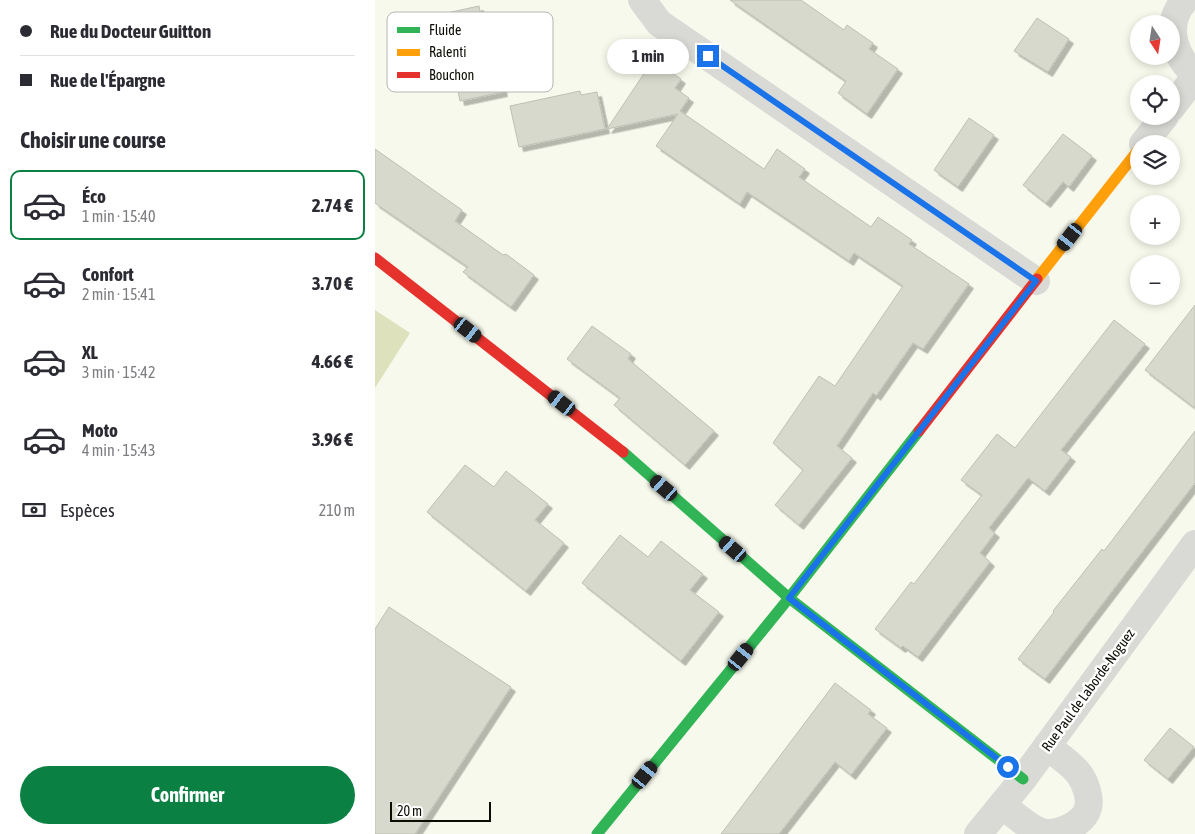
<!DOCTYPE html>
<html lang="fr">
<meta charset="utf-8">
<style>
body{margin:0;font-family:"Asap Condensed",sans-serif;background:#f2f2f3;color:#2b2b33;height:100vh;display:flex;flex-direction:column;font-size:19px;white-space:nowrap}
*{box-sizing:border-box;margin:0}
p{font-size:16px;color:#7c7c81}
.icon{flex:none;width:28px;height:28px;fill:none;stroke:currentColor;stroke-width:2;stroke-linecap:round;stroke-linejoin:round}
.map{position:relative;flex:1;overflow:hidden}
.panel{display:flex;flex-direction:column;background:#fff;width:375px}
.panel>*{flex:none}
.hud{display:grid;align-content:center;height:110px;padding:0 20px;background:#fff}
.needle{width:32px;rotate:168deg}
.fabs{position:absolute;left:755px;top:15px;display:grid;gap:10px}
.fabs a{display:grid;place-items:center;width:50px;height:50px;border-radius:50%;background:#fff;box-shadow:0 2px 8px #0003;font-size:25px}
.scale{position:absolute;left:15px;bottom:12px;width:101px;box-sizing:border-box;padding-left:5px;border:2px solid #0b0c04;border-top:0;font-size:14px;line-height:18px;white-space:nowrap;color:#0b0c04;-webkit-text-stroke:4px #fff;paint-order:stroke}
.end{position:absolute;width:22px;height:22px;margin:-11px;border:6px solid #1a73e8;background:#fff;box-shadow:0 0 0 2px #fff}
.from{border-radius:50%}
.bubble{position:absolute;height:35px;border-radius:18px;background:#fff;box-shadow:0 2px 8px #0003;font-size:16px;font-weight:700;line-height:35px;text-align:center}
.car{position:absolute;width:15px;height:30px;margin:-15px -8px;border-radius:6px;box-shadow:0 0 4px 1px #0007;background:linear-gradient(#222 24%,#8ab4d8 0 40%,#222 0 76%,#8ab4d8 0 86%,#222 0)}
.hud b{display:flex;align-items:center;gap:18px;height:48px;font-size:19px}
.hud b+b{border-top:1px solid #e1e1e2}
.hud i{width:12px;height:12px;background:#2b2b33}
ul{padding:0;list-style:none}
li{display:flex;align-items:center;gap:15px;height:70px;margin:0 10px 8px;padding:0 10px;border:2px solid transparent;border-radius:10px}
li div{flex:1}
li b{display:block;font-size:19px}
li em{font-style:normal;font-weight:700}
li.selected{border-color:#0b8043}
li>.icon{width:45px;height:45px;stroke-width:1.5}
h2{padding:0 20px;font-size:22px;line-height:60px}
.pay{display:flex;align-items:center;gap:12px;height:55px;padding:0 20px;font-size:19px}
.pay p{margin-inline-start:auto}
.cta{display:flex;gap:10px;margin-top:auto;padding:10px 20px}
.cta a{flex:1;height:58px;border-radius:30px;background:#0b8043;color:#fff;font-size:20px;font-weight:700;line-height:58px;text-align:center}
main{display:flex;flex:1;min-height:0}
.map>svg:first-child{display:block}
</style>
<main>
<section class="panel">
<div class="hud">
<b><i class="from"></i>Rue du Docteur Guitton</b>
<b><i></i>Rue de l'Épargne</b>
</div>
<h2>Choisir une course</h2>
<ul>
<li class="selected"><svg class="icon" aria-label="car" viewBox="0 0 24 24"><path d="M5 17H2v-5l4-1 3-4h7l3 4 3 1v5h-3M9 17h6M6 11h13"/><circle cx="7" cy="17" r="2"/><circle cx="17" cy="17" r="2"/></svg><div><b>Éco</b><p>1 min · 15:40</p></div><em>2.74 €</em></li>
<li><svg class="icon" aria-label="car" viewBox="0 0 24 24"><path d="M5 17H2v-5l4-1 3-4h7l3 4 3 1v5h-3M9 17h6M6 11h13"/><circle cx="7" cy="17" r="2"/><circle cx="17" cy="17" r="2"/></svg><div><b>Confort</b><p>2 min · 15:41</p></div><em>3.70 €</em></li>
<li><svg class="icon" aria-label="car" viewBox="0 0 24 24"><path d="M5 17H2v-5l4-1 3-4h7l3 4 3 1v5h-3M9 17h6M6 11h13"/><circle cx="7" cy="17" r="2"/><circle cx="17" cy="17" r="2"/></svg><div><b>XL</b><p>3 min · 15:42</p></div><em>4.66 €</em></li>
<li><svg class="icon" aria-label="car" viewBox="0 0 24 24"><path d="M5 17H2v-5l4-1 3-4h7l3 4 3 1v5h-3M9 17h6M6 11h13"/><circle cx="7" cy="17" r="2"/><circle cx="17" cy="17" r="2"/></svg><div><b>Moto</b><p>4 min · 15:43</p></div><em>3.96 €</em></li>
</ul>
<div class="pay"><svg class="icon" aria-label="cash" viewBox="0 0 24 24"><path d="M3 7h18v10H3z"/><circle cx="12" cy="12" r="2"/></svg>Espèces<p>210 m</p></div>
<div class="cta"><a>Confirmer</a></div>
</section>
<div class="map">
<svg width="820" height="834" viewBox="0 0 820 834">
<defs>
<filter id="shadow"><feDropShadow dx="4.5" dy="4.5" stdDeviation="0" flood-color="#0004"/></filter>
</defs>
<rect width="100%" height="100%" fill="#f7f9ec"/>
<path fill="#dde2bc" d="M0,310L35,333L0,388Z"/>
<g fill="#d7d9cd" stroke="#bec0b5" filter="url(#shadow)">
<path d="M355,0H426L469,30L472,25L498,43L494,49L523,69L492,114L463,93L471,81Z"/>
<path d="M104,6L107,21L112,20L128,92L85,101L67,14Z"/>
<path d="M662,18L694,39L673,72L639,51Z"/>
<path d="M278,60L306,79L300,88L314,98L305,111L389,169L402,149L430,169L424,177L496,227L503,217L537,240L534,244L594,284L548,349L538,343L501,396L498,393L489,406L462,446L477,458L424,525L400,505L428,470L398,443L444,376L460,386L528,286L479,253L474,261L372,192L365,204L281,146L303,114L232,129Z"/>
<path d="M205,91L206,95L222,92L230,129L144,147L135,106Z"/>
<path d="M594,118L619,135L583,187L559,170Z"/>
<path d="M688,134L717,156L694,187L688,182L671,203L648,185Z"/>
<path d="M0,149L87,210L80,221L128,255L131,254L159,275L136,307L88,272L93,267L0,203Z"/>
<path d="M820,305V408L770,370Z"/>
<path d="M739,320L770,344L686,450L696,457L670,491L653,478L614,528L620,533L605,553L615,562L543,657L528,646L526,648L500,629L536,582L539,584L607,495L586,480L622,434L640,448Z"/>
<path d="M217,326L256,354L253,359L339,431L310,465L239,405L245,398L192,359Z"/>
<path d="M820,431V483L670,679L643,659L679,612L678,611L727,549L729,551Z"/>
<path d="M90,465L119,487L131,471L173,504L160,520L189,543L151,591L52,512Z"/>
<path d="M245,535L273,557L286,541L328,574L315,590L344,612L306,661L207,583Z"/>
<path d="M14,607L136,687L40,834H0V629Z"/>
<path d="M460,683L496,710L493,714L512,728L476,775L460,762L404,834H346Z"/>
<path d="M795,728L819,747L793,779L769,760Z"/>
</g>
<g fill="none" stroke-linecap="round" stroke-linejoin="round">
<g stroke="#d9d9d6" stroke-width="28">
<path d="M267,0L284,23L661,281"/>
<path d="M810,0C788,25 799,55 820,75"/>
<path d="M796,108L820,77"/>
<path d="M768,144L790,116"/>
<path d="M627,805C638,813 659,833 673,833C687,833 709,823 713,808C716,798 710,782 704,774C697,764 682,755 672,746"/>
<path d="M603,834L648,779L820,544"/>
</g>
<g stroke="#30b455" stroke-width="11">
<path d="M248,452L414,598L648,779"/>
<path d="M222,834L414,598L544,431"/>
</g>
<path stroke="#ff9f0a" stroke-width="11" d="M662,279L764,149"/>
<g stroke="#e5322d" stroke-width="11">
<path d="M0,258L248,452"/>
<path d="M544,431L662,279"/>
</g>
</g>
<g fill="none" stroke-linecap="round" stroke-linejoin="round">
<path stroke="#1a73e8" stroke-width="6" d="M333,56L661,281L414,598L633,767"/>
</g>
<g text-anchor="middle" stroke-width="5" stroke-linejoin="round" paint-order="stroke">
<g font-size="14" fill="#0b0c04" stroke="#fff">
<text transform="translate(713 690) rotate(-54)" y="5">Rue Paul de Laborde-Noguez</text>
</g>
</g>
<rect x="12" y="12" width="166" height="80" rx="8" fill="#fff" stroke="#b6b6b4" stroke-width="1"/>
<rect x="22" y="27" width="23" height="6" fill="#30b455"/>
<rect x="22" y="49" width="23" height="7" fill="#ff9f0a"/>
<rect x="22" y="72" width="23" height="6" fill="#e5322d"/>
<g font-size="14" fill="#0b0c04">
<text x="54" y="35">Fluide</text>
<text x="54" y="57">Ralenti</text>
<text x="54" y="80">Bouchon</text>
</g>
</svg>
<div class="fabs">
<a><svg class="needle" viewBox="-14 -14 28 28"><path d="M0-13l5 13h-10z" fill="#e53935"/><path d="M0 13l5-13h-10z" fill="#7c7c81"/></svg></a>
<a><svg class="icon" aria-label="locate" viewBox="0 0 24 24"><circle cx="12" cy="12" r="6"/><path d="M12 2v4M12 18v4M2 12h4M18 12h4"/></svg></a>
<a><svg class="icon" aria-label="layers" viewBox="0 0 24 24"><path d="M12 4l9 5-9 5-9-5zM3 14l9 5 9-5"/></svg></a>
<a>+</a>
<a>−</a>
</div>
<div class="scale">20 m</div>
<i class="end from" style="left:633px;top:767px"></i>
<i class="end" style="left:333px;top:56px"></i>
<div class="bubble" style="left:232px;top:39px;width:82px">1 min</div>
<i class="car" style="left:695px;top:237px;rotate:218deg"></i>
<i class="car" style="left:93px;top:330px;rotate:128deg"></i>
<i class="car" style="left:187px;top:403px;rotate:308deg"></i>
<i class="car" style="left:289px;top:488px;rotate:311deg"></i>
<i class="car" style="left:358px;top:549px;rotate:311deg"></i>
<i class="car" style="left:366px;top:657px;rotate:39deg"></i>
<i class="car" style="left:270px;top:775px;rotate:39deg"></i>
</div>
</main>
